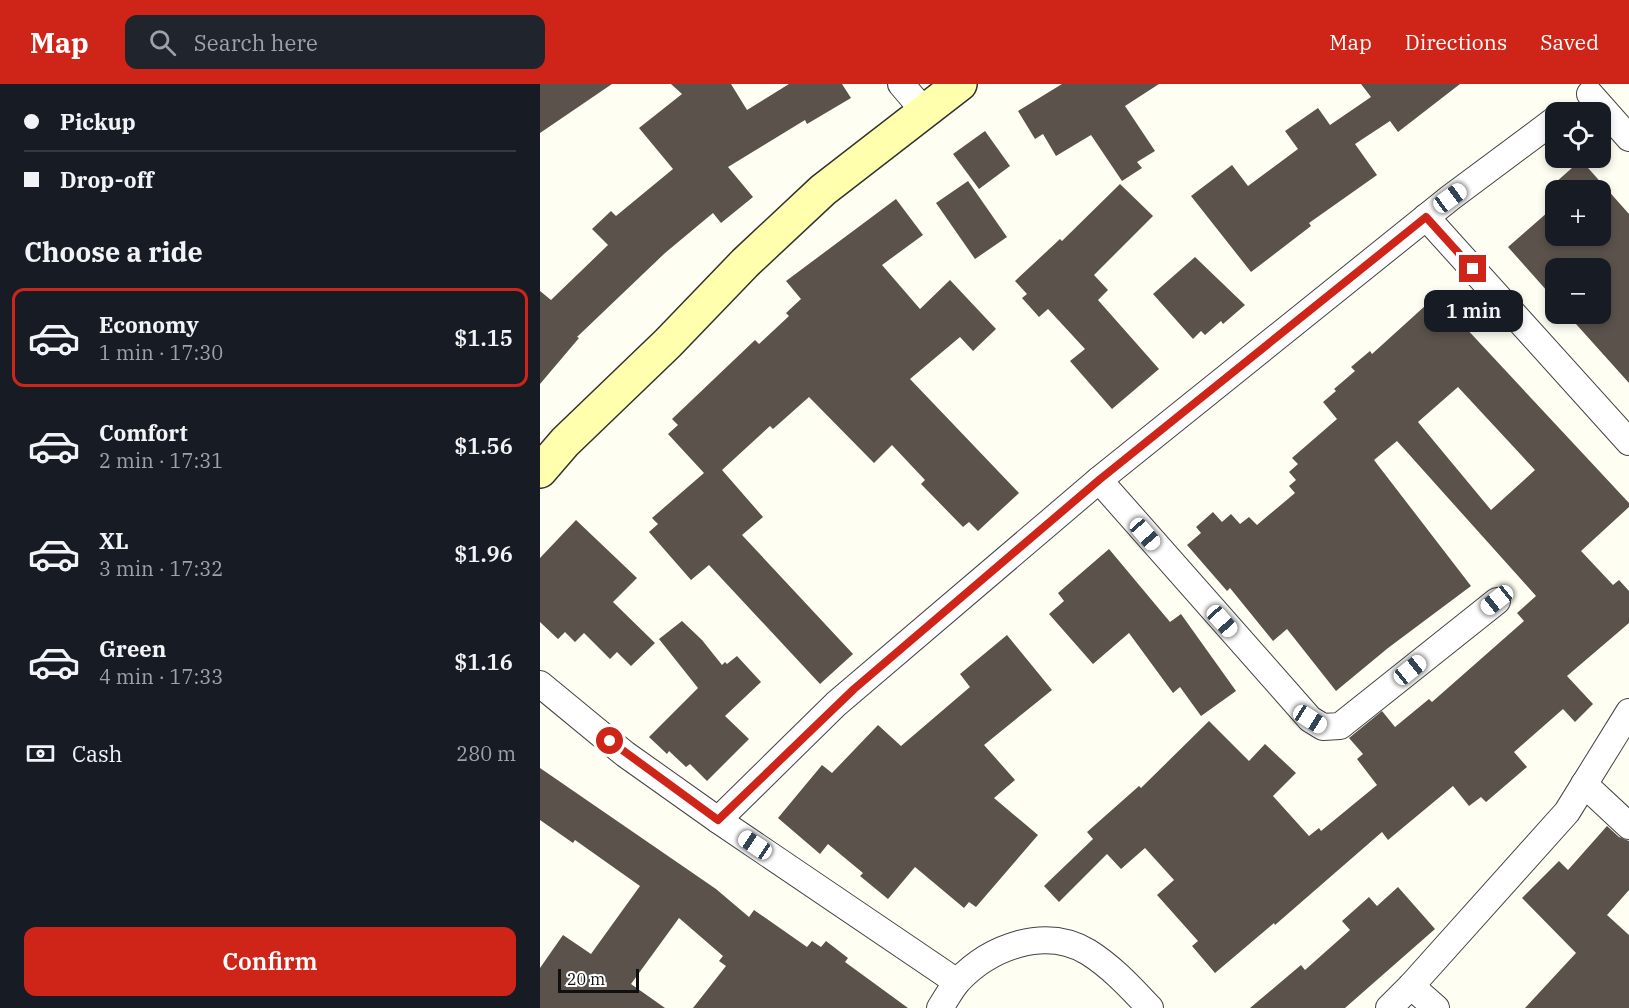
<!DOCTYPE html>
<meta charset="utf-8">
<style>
body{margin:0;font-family:"IBM Plex Serif",serif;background:#20242c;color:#f1f3f6;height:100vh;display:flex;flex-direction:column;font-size:22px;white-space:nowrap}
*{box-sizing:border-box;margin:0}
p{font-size:20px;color:#9ea1a6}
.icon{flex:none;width:33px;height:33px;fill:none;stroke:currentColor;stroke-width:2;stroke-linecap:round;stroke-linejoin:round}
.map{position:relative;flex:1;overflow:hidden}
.sheet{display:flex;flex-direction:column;background:#171b24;width:540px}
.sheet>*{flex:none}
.guide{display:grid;align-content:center;height:132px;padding:0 24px;background:#171b24}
.fabs{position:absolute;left:1005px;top:18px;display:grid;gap:12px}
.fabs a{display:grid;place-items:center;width:66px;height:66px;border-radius:12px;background:#171b24;box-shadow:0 3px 9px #0003;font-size:30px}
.scale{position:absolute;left:18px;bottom:15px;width:81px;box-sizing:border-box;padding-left:6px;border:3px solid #101010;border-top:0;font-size:16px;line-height:21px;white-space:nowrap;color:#101010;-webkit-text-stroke:4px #fff;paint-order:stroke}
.end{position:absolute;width:27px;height:27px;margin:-14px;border:8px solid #cf2418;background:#fff;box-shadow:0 0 0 3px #fff}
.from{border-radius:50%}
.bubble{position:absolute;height:42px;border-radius:12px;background:#171b24;box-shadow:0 3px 9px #0003;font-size:20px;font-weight:600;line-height:42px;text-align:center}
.car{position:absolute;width:18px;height:36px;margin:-18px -9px;border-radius:8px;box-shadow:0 0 4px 2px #0007;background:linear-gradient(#fff 24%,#345 0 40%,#fff 0 76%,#345 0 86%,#fff 0)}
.guide b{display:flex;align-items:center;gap:21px;height:57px;font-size:22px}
.guide b+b{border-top:2px solid #363941}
.guide i{width:15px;height:15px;background:#f1f3f6}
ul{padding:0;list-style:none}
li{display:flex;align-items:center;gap:18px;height:99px;margin:0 12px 9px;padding:0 12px;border:3px solid transparent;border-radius:12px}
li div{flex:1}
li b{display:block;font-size:22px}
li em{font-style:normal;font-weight:600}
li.current{border-color:#cf2418}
li>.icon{width:54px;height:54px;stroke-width:1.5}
h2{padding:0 24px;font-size:27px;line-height:72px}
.pay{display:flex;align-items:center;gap:15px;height:66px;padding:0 24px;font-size:22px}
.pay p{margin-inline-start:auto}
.button{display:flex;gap:12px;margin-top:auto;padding:12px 24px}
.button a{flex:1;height:69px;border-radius:12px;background:#cf2418;color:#fff;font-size:24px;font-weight:600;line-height:69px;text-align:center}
header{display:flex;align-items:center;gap:36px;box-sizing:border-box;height:84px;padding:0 30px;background:#cf2418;color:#fff}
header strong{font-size:28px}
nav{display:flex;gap:33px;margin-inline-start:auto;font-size:21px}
.search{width:420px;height:54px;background:#20242c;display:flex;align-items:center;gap:15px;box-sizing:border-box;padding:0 21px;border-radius:12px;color:#9ea1a6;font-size:22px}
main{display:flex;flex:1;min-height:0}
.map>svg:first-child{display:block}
</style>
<header>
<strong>Map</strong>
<div class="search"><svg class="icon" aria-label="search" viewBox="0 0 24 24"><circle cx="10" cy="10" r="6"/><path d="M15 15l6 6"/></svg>Search here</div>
<nav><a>Map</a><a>Directions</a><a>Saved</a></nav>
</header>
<main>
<section class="sheet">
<div class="guide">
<b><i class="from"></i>Pickup</b>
<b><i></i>Drop-off</b>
</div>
<h2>Choose a ride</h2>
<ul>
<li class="current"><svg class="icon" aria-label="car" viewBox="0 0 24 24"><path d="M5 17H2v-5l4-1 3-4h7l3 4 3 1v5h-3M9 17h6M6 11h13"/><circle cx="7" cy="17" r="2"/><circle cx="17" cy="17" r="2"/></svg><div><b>Economy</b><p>1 min · 17:30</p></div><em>$1.15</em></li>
<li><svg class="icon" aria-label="car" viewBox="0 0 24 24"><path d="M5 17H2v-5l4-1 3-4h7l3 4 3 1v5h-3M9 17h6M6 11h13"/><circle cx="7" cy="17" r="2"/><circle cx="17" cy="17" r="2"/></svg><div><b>Comfort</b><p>2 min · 17:31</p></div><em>$1.56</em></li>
<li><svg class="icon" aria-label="car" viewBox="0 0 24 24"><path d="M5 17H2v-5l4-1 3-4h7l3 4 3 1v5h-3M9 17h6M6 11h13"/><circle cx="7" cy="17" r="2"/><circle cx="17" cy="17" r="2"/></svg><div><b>XL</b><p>3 min · 17:32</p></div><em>$1.96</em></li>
<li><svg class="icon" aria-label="car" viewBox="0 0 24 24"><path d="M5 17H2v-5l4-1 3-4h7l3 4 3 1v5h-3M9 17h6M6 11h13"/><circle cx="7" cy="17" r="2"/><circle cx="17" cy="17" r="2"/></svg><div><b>Green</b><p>4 min · 17:33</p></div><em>$1.16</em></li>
</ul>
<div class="pay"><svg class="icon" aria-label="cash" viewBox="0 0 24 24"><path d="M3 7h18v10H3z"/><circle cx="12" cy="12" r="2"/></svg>Cash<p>280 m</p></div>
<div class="button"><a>Confirm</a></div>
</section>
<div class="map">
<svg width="1089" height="924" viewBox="0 0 1089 924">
<rect width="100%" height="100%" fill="#fffef2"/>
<g fill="#5a524b" fill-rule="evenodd">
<path d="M0,0H72L0,49Z"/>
<path d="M131,0H191L207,26L249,0H302L311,14L267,40L265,36L188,83L213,113L181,139L173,129L125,169L37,253L39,254L0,300V207L11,216L68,161L52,145L71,127L76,132L133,85L99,44L142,10Z"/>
<path d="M522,0H619L585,22L615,67L597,78L602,84L582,97L551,51L516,72L503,50L495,55L478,27Z"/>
<path d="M821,0H920L858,48L850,37L815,60L837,91L769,139L771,142L711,188L651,112L692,81L708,102L758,65L745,47L778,24L790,41L831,13Z"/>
<path d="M445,47L470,82L439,105L413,70Z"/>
<path d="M1041,76L1089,130V299L1027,230H1060V184H1016V217L968,163L1016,121V152H1060V106H1007Z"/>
<path d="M428,97L467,153L435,175L396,119Z"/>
<path d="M580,100L613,132L554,191L568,206L558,216L619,285L572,325L530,277L545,265L508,225L499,233L482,214L487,210L475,197L520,155L522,157Z"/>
<path d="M356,115L383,151L342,181L380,225L410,196L456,245L433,267L420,253L370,295L479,409L438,447L429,438L423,443L381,400L385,396L352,361L334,379L269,313L233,345L230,342L182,386L223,433L202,451L313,570L280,600L169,481L151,496L109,448L118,440L112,434L164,389L128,350L138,341L132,335L215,256L219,260L249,232L246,229L261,215L246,197Z"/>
<path d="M655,173L705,221L683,240L681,237L665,251L661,247L653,255L613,210Z"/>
<path d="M896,212L1089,419V423L1041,467L1073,501L1079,496L1089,507V539L1027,592L1053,620L1035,638L1023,625L974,668L987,683L946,718L941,713L929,722L913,702L848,756L842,748L735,841L734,839L675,889L652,862L658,857L617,811L634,796L605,764L581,785L567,770L519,818L504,802L553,755L547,748L599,702L601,704L669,637L709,677L725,660L756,689L733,712L769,752L779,744L781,747L837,701L817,675L823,670L809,654L842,627L855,643L889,615L892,618L984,537L977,529L996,512L857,357L834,376L931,502L848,564L796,607L747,545L733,557L690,504L687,507L647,461L661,449L656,443L673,428L682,438L691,430L700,440L709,433L717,441L755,409L749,402L756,396L749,388L758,380L752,374L797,335L783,318L796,307L794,305L815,287L811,283L830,267L832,270ZM918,303L995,386L951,426L878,338Z"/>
<path d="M36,436L97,494L73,518L115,559L91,582L77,568L70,575L44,549L35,558L25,548L18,555L0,538V474Z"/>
<path d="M569,465L630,538L641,530L696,607L661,632L640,603L633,609L589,549L553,580L509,530L524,517L518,509Z"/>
<path d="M142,537L162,556L182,581L185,578L187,580L197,572L221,598L185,632L209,655L167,697L150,680L146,683L129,667L127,670L109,653L158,604L119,555Z"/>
<path d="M467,551L512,606L444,661L475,696L454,714L498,751L436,823L429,818L424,824L375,783L348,815L320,792L323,789L288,760L280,770L238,734L282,681L292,689L338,641L361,662L430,603L420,590Z"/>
<path d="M0,684L176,805L209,833L214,826L267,863L272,857L281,863L286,857L308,874L305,878L368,924H153L186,882L179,877L183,872L139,834L91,900L125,924H0V884L23,851L51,870L100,802L35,756L33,759L0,736Z"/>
<path d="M1067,742L1079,753L1089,757V806L1067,831L1089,851V924H985L1036,869L982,814L1019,777L1028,786Z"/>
<path d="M858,803L895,845L805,924H710L761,881L765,886L810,846L802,837L829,813L837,822Z"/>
</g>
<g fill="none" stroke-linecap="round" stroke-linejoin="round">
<defs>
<g id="street">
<path d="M361,0L384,27"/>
<path d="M1050,10L1089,54"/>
<path d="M886,133L1089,358"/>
<path d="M559,396L770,635L783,643L800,642L957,517"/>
<path d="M0,600L85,670L178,736L417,898"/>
<path d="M1044,700L1089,742"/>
<path d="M178,736L296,620L559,396L910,114L1016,35"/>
<path d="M871,902L896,924"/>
<path d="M400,924C406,915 411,905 418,897C450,863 505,842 548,868C572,883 591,904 610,924"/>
<path d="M849,924L871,902L1027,728L1089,628"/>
</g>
<path id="secondary" d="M0,387L25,358L128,259L205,179L283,106L420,0"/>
</defs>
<use href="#street" stroke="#434343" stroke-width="28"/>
<use href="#secondary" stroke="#323232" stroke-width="36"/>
<use href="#street" stroke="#fff" stroke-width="26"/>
<use href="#secondary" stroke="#ffffad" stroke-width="33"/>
</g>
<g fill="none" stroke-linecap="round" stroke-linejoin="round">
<path stroke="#cf2418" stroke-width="8" d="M70,657L178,736L314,605L559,396L886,133L933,185"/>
</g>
</svg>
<div class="fabs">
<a><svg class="icon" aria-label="locate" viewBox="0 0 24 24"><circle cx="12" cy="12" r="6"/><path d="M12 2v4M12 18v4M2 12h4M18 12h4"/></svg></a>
<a>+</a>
<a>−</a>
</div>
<div class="scale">20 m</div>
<i class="end from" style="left:70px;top:657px"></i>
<i class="end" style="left:933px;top:185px"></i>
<div class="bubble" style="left:884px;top:206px;width:99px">1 min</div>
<i class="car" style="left:910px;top:114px;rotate:54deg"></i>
<i class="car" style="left:605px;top:450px;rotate:139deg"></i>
<i class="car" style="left:957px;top:516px;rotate:231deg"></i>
<i class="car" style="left:682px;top:537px;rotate:138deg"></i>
<i class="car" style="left:870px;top:586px;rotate:51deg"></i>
<i class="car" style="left:770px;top:635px;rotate:122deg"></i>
<i class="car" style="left:215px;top:761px;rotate:304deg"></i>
</div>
</main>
